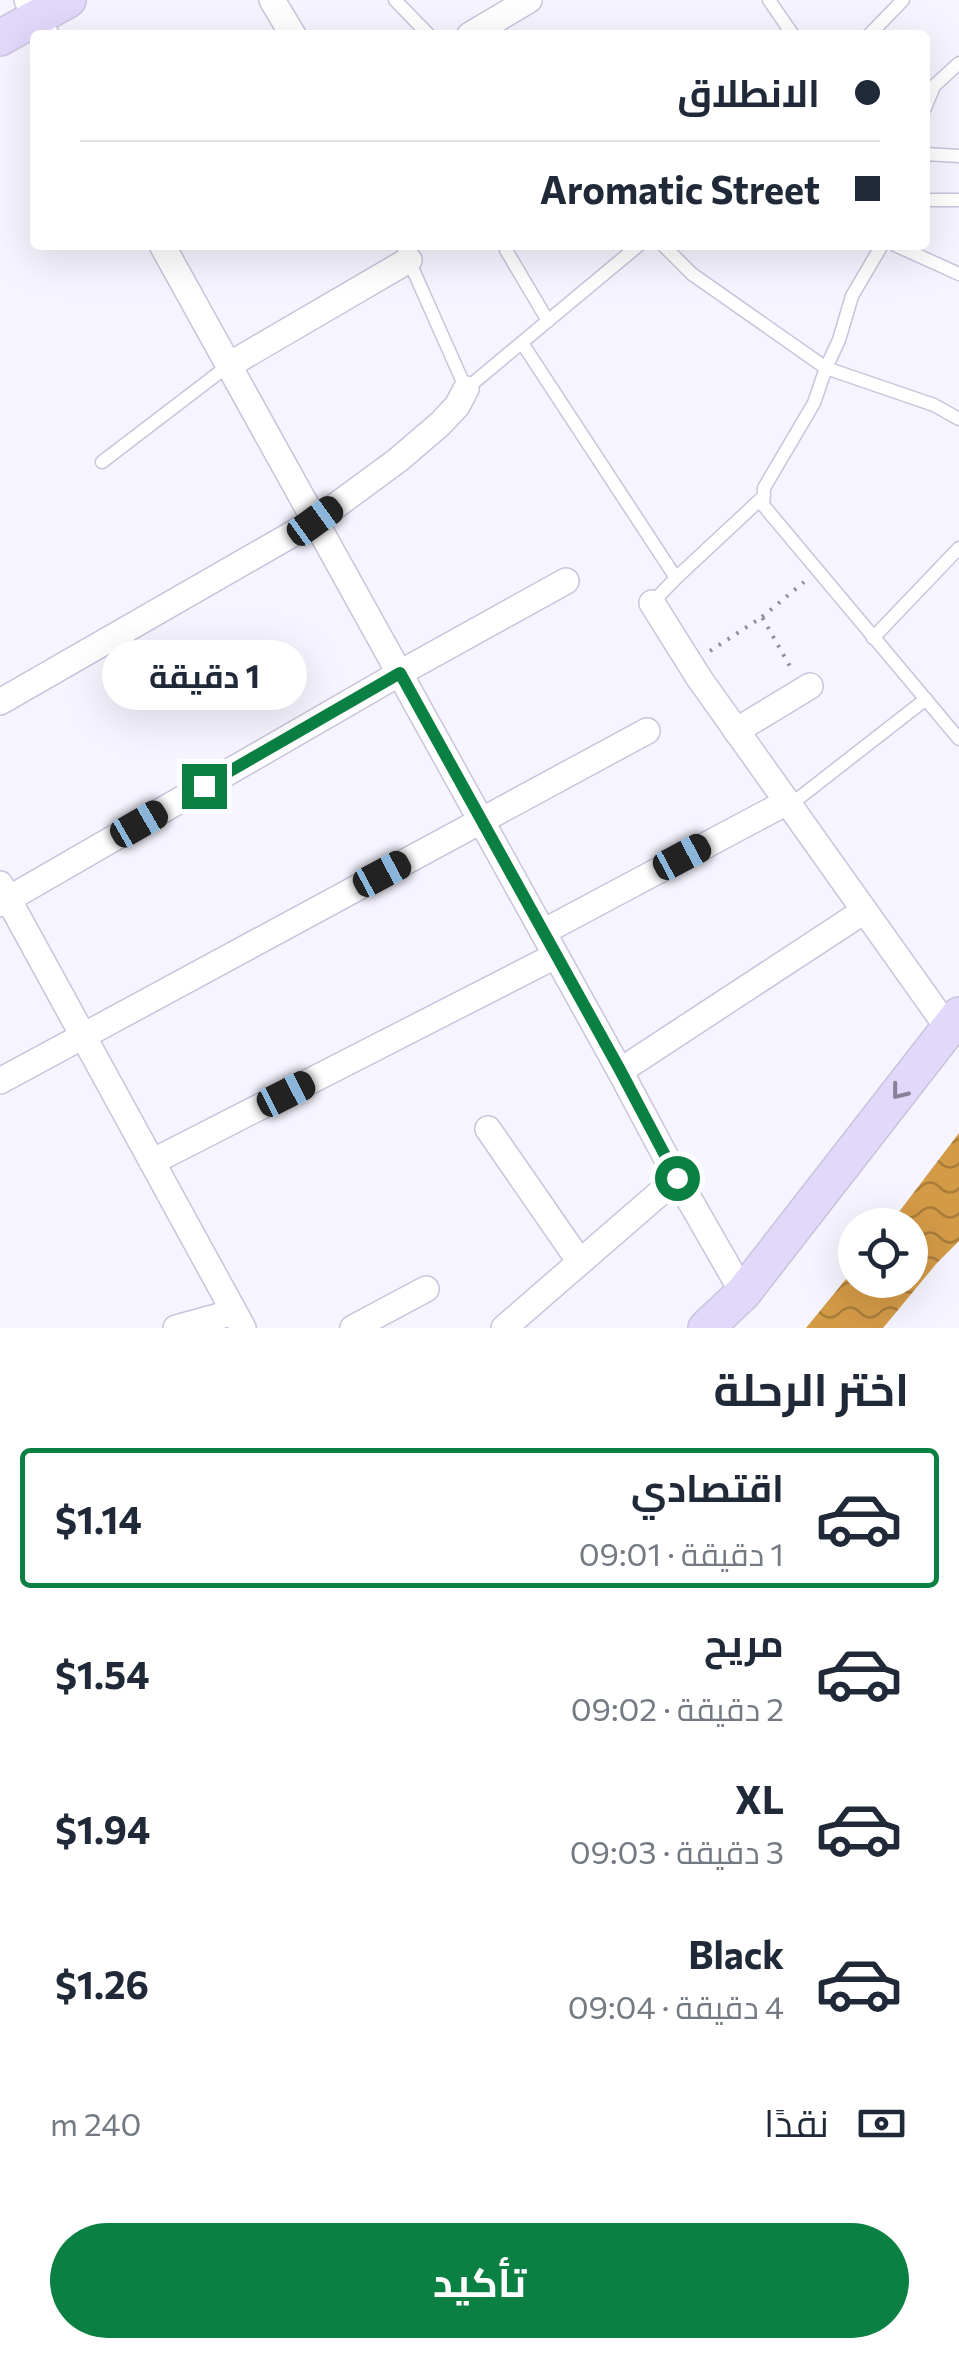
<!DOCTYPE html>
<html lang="ar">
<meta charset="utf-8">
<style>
body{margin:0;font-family:Commissioner,Cairo,sans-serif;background:#f6f6f7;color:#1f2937;direction:rtl;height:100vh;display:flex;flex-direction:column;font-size:38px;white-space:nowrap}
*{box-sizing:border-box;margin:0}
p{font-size:32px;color:#747a83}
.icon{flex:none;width:55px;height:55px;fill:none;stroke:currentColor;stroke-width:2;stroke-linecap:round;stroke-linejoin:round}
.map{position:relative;height:1328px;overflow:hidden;direction:ltr}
.panel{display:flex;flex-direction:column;background:#fff;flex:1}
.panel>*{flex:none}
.guide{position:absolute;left:30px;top:30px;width:900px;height:220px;border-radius:10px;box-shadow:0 10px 40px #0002;direction:rtl;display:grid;align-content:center;height:220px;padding:0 50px;background:#fff}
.buttons{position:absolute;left:838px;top:1208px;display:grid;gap:20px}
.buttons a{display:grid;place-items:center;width:90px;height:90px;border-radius:50%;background:#fff;box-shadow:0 10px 40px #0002;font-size:50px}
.end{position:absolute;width:45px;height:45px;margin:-22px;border:12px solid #0b8043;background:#fff;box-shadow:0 0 0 5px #fff}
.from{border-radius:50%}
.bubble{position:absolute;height:70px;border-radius:35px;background:#fff;box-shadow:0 10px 40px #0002;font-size:32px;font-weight:700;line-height:70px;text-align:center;direction:rtl}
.car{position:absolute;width:30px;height:60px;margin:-30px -15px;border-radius:12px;box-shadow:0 0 8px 2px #0007;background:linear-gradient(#222 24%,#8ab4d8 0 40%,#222 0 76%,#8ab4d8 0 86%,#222 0)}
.guide b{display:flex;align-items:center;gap:35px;height:95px;font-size:38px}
.guide b+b{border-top:2px solid #e0e1e3}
.guide i{width:25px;height:25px;background:#1f2937}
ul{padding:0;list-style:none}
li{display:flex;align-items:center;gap:30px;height:140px;margin:0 20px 15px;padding:0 30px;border:5px solid transparent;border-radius:10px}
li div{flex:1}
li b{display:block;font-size:38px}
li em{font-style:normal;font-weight:700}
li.current{border-color:#0b8043}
li>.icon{width:90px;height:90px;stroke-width:1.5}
h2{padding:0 50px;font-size:45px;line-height:120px}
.pay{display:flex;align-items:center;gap:25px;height:110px;padding:0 50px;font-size:38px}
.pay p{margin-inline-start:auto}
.primary-button{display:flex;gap:20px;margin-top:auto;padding:20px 50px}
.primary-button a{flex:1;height:115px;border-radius:60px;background:#0b8043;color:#fff;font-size:40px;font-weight:700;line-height:115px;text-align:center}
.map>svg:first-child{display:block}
</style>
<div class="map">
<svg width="959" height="1328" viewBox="0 0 959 1328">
<defs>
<pattern id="water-waves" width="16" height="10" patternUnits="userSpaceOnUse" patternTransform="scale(2.5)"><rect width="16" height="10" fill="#d49b47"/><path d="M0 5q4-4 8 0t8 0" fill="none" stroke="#ab7d3b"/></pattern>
</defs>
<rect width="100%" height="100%" fill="#f6f4fe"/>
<path fill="url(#water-waves)" d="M959,1133V1241L936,1264L883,1328H806L855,1268V1280H910V1225H889Z"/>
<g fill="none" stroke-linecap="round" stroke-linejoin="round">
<defs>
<g id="lane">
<path d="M395,0L429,35"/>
<path d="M769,0L793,35"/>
<path d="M869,35L903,0"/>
<path d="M925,108L934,86L959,63"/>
<path d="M925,154L959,156"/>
<path d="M925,200H959"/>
<path d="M402,245L466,389L639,245"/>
<path d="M663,245L692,274L826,368L934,405L959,419"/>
<path d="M882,245L852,296L839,340L826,368L814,403L764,488L763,505L959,739"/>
<path d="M895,245L959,274"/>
<path d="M506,250L548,321"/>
<path d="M522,343L676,578L652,603"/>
<path d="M102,462L229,365"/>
<path d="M676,578L764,496"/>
<path d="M873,638L959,548"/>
<path d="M790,805L926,699"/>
</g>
<g id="street">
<path d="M27,0L46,35"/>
<path d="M272,0L293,35"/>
<path d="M470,35L529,0"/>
<path d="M162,245L620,1071L677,1178L743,1293"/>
<path d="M229,365L409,260"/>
<path d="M652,603L699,678L948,1028"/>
<path d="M0,702L315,521L398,460L440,424L457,406L466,389"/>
<path d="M736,731L810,686"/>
<path d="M0,884L243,1328"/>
<path d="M0,904L400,673L566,581"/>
<path d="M543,932L787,802"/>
<path d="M620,1071L864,911"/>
<path d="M0,1081L647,731"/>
<path d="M488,1129L580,1262"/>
<path d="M152,1162L555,956"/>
<path d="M176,1328L234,1312"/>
<path d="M353,1328L426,1289"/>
<path d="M504,1328L677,1178"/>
</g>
<g id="secondary">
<path d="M0,38L68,0"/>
<path d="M706,1328L743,1293L959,1015"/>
</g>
</defs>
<use href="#lane" stroke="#c9c4dc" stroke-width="15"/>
<use href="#street" stroke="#c9c4dc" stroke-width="28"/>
<use href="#secondary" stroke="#c9c4dc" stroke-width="38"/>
<g stroke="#929099" stroke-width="4" stroke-dasharray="2.5 8" stroke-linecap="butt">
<path d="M762,617L804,582"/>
<path d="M710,651L762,617L791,668"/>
</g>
<use href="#lane" stroke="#fff" stroke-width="12"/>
<use href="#street" stroke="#fff" stroke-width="25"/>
<use href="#secondary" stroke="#e2d8fa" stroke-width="35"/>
</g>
<defs><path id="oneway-chevron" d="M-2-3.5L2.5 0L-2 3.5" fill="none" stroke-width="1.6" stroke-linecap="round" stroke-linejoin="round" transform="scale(2.5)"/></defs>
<use stroke="#878097" href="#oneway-chevron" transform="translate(899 1092) rotate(128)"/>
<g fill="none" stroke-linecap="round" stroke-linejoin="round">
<path stroke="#0b8043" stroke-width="12" d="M204,786L400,673L620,1070L677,1178"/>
</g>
</svg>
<div class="buttons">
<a><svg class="icon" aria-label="locate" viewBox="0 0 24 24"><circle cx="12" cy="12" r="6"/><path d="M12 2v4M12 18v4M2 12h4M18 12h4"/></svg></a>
</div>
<i class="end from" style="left:677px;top:1178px"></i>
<i class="end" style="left:204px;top:786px"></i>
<div class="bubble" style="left:102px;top:640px;width:205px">1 دقيقة</div>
<i class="car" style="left:315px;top:521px;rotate:54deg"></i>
<i class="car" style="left:139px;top:824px;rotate:60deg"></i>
<i class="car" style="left:682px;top:857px;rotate:62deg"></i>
<i class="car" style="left:382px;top:874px;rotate:62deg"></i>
<i class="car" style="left:286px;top:1094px;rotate:63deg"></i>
<div class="guide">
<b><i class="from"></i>الانطلاق</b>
<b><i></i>Aromatic Street</b>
</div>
</div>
<section class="panel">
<h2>اختر الرحلة</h2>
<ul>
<li class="current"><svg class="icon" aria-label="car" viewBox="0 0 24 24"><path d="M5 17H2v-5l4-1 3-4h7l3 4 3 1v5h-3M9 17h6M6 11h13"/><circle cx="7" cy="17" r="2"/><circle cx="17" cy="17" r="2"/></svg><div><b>اقتصادي</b><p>1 دقيقة · 09:01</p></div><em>$1.14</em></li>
<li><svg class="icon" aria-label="car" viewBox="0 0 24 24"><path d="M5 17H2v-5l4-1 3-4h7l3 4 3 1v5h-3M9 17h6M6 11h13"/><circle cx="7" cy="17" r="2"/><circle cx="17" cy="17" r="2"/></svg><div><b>مريح</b><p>2 دقيقة · 09:02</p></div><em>$1.54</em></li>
<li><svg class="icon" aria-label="car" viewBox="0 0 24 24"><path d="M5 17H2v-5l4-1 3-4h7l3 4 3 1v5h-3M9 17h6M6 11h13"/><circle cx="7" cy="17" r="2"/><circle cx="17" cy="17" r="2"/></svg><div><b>XL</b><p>3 دقيقة · 09:03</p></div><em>$1.94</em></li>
<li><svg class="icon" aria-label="car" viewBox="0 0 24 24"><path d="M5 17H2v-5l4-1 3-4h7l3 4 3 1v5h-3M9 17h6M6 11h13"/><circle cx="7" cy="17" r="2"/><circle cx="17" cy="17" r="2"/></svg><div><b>Black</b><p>4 دقيقة · 09:04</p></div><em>$1.26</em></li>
</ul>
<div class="pay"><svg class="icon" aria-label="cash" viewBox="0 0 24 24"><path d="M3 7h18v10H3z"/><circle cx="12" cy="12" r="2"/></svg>نقدًا<p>240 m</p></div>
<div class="primary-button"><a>تأكيد</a></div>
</section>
